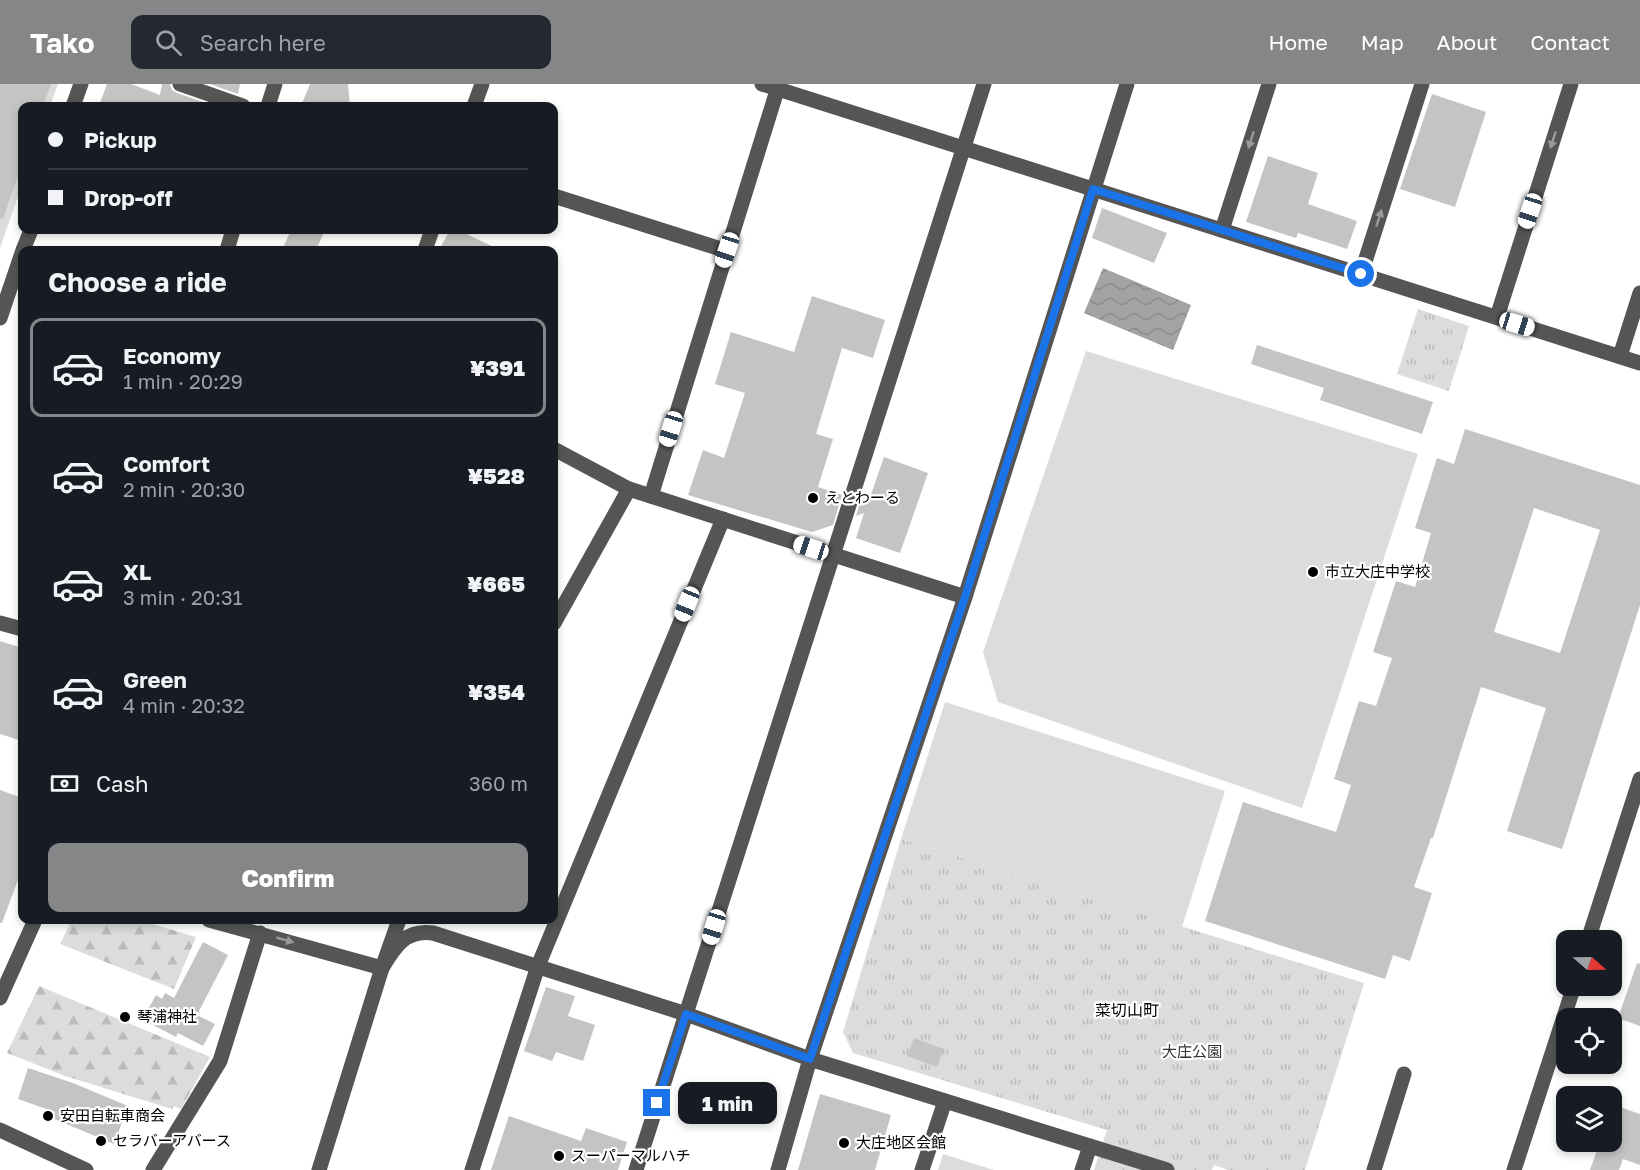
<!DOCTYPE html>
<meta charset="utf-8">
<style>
body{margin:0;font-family:"Golos Text","Noto Sans JP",sans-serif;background:#242831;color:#f1f3f6;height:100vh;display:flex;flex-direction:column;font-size:22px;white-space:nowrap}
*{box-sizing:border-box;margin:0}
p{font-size:20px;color:#9ea1a6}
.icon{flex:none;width:33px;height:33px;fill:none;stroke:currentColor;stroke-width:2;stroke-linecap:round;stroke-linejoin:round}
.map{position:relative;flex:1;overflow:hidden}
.drawer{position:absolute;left:18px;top:162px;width:540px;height:678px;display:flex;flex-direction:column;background:#171b24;border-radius:12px;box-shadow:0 3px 9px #0003}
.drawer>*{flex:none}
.banner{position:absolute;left:18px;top:18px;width:540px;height:132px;border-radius:12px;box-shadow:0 3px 9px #0003;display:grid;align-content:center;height:132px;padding:0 30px;background:#171b24}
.needle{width:39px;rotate:110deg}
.tools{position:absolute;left:1556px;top:846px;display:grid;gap:12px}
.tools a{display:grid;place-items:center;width:66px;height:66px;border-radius:12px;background:#171b24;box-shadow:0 3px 9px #0003;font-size:30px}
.end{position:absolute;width:27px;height:27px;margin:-14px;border:8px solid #1a73e8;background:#fff;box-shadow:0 0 0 3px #fff}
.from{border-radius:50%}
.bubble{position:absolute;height:42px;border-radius:12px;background:#171b24;box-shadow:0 3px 9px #0003;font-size:20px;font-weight:800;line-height:42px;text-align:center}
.car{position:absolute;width:18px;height:36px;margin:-18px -9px;border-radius:8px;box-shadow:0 0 4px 2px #0007;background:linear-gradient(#fff 24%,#345 0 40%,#fff 0 76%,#345 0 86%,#fff 0)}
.banner b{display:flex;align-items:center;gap:21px;height:57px;font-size:22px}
.banner b+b{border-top:2px solid #363941}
.banner i{width:15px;height:15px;background:#f1f3f6}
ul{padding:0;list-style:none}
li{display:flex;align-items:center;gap:18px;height:99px;margin:0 12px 9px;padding:0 18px;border:3px solid transparent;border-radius:12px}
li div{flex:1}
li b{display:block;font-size:22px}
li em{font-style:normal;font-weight:800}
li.active{border-color:#858687}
li>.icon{width:54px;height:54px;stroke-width:1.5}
h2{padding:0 30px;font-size:27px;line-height:72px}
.pay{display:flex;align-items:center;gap:15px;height:66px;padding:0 30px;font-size:22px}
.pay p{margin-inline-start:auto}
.button{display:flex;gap:12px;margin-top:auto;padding:12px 30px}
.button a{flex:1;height:69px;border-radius:12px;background:#858687;color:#fff;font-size:24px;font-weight:800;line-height:69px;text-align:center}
header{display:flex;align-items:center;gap:36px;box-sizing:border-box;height:84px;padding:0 30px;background:#858687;color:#fff}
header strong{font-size:28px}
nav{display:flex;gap:33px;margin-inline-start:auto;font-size:21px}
.search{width:420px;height:54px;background:#242831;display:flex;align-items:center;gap:15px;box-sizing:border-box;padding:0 21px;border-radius:12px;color:#9ea1a6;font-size:22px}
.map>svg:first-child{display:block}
</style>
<header>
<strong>Tako</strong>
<div class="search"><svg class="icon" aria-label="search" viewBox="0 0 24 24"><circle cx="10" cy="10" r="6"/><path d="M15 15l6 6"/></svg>Search here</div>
<nav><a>Home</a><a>Map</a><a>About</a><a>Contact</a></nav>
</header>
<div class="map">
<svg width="1640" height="1086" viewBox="0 0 1640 1086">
<defs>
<pattern id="forest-firs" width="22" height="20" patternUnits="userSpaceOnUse" patternTransform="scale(1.5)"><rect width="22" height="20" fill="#dcdcdc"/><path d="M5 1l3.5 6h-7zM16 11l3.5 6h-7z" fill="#bbb"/></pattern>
<pattern id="park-tufts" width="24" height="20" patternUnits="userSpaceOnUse" patternTransform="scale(1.5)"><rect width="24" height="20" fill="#dcdcdc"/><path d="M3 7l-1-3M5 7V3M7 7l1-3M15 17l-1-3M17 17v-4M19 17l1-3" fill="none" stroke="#bbb"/></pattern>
<pattern id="water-waves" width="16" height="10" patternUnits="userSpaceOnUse" patternTransform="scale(1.5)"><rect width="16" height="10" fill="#a3a3a3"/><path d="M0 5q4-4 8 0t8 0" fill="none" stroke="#8b8b8b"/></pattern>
</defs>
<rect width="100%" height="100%" fill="#fff"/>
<g fill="#dcdcdc">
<path d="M0,0H58L50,22H22V101L0,164Z"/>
<path d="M1086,267L1418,370L1302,724L998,618L983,568Z"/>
<path d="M945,618L1225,707L1182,843L901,755Z"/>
<path d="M943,1070L994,1086H938Z"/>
</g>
<g fill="url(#forest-firs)">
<path d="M72,836L87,839L89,836H139L196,853L174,905L60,860Z"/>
<path d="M39,902L210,973L181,1025L174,1022L172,1025L65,992L7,969Z"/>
</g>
<g fill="url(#park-tufts)">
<path d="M1418,225L1469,242L1449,307L1397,290Z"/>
<path d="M901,755L1364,899L1305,1086H1228L1214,1081L1212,1086H1094L1107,1046L853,969L843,948Z"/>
</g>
<path fill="url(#water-waves)" d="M1103,184L1191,221L1173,266L1084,229Z"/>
<g fill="#c4c4c4" fill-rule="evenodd">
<path d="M0,0H51L43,22H22V80L3,135H0Z"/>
<path d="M107,0H131L160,11L162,0H170L172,6L177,9L215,22H99Z"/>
<path d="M210,0H240L238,10Z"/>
<path d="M310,0H348L350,22H301Z"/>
<path d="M1432,10L1486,28L1455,123L1400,105Z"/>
<path d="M1268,72L1318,89L1308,120L1357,137L1347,165L1298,149L1296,154L1246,138Z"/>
<path d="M1102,124L1167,149L1154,179L1092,154Z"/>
<path d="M291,146H325L316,166H282Z"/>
<path d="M450,146H458L500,166H439Z"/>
<path d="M812,212L885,236L873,274L842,264L816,350L833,355L818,403L842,411L833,441L812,448L688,411L703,366L724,374L745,309L715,300L731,248L794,268Z"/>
<path d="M1257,261L1433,318L1422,350L1320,316L1324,304L1251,280Z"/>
<path d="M1465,345L1640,401V521L1562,765L1507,747L1546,624L1481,603L1433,754H1431L1414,803L1432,809L1410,877L1393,871L1385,895L1205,837L1243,718L1336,748L1351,701L1334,695L1359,617L1376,622L1392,574L1373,568L1396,497L1415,503L1431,449L1415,444L1437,374L1454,380ZM1534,424L1600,446L1560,569L1494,548Z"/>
<path d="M884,373L928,389L900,469L856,454L864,429L856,432L861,416L868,419Z"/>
<path d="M0,557L22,564V657L0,650Z"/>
<path d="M0,706L22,714V785L2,839H0Z"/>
<path d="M203,858L228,871L197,931L215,940L203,962L178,949L176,953L149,939L152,933L146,929L156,911L162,915L165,909L174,914Z"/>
<path d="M1637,879L1640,880V942L1618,934Z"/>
<path d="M546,903L575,912L568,932L595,941L583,977L556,968L552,977L524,967Z"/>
<path d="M914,954L944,965L937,983L907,972Z"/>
<path d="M28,984L73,999L128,1022L114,1060L52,1034L55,1028L18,1015Z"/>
<path d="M820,1010L891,1031L875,1086H798Z"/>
<path d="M1611,1020L1640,1030V1081L1623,1075L1619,1086H1590L1600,1058H1611Z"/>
<path d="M509,1032L581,1057L586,1044L627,1058L618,1086H491Z"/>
</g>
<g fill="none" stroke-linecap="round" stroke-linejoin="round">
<g stroke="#555" stroke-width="15">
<path d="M180,0L243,22"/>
<path d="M762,0L1640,279"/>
<path d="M73,22L81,0"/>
<path d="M268,22L275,0"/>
<path d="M474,22L482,0"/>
<path d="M554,112L727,167"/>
<path d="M1222,146L1269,0"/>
<path d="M23,166L31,146"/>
<path d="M227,166L233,146"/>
<path d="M425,166L432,146"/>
<path d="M1361,190L1422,0"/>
<path d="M1497,233L1571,0"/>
<path d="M0,234L22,169"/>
<path d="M1620,272L1640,209"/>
<path d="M554,365L629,405L965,513"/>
<path d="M651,412L779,0"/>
<path d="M0,539L22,545"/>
<path d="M554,539L629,405"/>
<path d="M209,836L382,884L399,836"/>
<path d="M1588,856L1640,695"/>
<path d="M0,914L35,836"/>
<path d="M0,1046L86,1086"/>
<path d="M153,1086L220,977L260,849"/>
<path d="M319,1086L382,884C395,862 406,845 433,849L686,930L810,975L1167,1086"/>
<path d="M472,1086L538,882L723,435"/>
<path d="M636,1086L984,0"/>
<path d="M778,1086L810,975L965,513L1127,0"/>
<path d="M922,1086L945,1017"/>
<path d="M1082,1086L1090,1062"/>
<path d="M1374,1086L1404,990"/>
<path d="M1514,1086L1574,902"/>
</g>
</g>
<defs><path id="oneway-solid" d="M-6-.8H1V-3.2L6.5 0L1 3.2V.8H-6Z" transform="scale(1.5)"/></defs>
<g fill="#999">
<use href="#oneway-solid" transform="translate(1251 56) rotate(108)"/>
<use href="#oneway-solid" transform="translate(1553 56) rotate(108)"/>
<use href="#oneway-solid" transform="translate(1379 134) rotate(-72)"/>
<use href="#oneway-solid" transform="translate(285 856) rotate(16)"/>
</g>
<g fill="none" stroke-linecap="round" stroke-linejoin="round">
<path stroke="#1a73e8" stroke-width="8" d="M657,1019L686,930L810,975L965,513L1093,105L1361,190"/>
</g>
<g fill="#000" stroke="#fff" stroke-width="2">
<circle cx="813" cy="414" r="6"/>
<circle cx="1313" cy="488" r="6"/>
<circle cx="125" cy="933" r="6"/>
<circle cx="48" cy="1032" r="6"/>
<circle cx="101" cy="1057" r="6"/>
<circle cx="844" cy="1059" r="6"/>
<circle cx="559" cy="1072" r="6"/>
</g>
<g text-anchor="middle" stroke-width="4.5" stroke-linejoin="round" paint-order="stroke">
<g font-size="15" fill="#000" stroke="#fff" text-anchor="start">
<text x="825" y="419">えとわーる</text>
<text x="1325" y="493">市立大庄中学校</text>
<text x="137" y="938">琴浦神社</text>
<text x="60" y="1037">安田自転車商会</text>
<text x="113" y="1062">セラバーアバース</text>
<text x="856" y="1064">大庄地区会館</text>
<text x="571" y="1077">スーパーマルハチ</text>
</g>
<g font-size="15" fill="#333" stroke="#fff">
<text x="1192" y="973">大庄公園</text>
</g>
<g font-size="16" fill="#000" stroke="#fff">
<text x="1127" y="932">菜切山町</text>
</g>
</g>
</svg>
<div class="tools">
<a><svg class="needle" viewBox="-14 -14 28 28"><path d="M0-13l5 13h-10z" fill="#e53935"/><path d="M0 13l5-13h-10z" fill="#9ea1a6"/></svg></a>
<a><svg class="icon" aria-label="locate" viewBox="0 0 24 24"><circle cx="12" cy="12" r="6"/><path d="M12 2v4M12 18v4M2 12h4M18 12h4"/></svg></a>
<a><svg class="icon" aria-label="layers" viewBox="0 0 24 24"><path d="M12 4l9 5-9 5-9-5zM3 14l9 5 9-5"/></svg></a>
</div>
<i class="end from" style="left:1361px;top:190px"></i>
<i class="end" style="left:657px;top:1019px"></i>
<div class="bubble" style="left:678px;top:998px;width:99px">1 min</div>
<i class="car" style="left:1530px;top:127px;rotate:198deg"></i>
<i class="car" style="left:727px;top:166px;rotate:198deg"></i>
<i class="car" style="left:1517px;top:240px;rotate:107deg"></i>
<i class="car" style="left:671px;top:345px;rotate:197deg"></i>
<i class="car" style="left:811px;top:464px;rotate:288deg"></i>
<i class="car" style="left:687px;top:520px;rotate:202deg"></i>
<i class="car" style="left:714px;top:843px;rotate:197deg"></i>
<div class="banner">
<b><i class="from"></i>Pickup</b>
<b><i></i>Drop-off</b>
</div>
<section class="drawer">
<h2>Choose a ride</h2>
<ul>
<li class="active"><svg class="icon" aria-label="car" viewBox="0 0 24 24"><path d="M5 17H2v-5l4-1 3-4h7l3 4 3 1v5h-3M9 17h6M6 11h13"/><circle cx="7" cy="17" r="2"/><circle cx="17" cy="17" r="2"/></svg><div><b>Economy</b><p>1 min · 20:29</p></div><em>¥391</em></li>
<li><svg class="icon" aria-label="car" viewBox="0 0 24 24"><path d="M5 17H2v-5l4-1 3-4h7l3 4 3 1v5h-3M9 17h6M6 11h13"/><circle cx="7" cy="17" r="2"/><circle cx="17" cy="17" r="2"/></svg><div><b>Comfort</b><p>2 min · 20:30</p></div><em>¥528</em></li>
<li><svg class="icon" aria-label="car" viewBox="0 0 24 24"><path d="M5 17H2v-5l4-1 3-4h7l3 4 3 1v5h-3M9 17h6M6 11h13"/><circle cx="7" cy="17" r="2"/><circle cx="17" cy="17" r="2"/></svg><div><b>XL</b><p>3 min · 20:31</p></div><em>¥665</em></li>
<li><svg class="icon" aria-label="car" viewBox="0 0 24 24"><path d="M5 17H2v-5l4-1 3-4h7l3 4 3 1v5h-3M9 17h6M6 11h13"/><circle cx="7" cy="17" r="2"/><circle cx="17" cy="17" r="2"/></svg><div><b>Green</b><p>4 min · 20:32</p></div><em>¥354</em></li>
</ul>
<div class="pay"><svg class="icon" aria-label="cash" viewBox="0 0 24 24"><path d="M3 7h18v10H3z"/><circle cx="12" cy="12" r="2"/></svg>Cash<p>360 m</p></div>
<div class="button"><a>Confirm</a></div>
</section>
</div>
